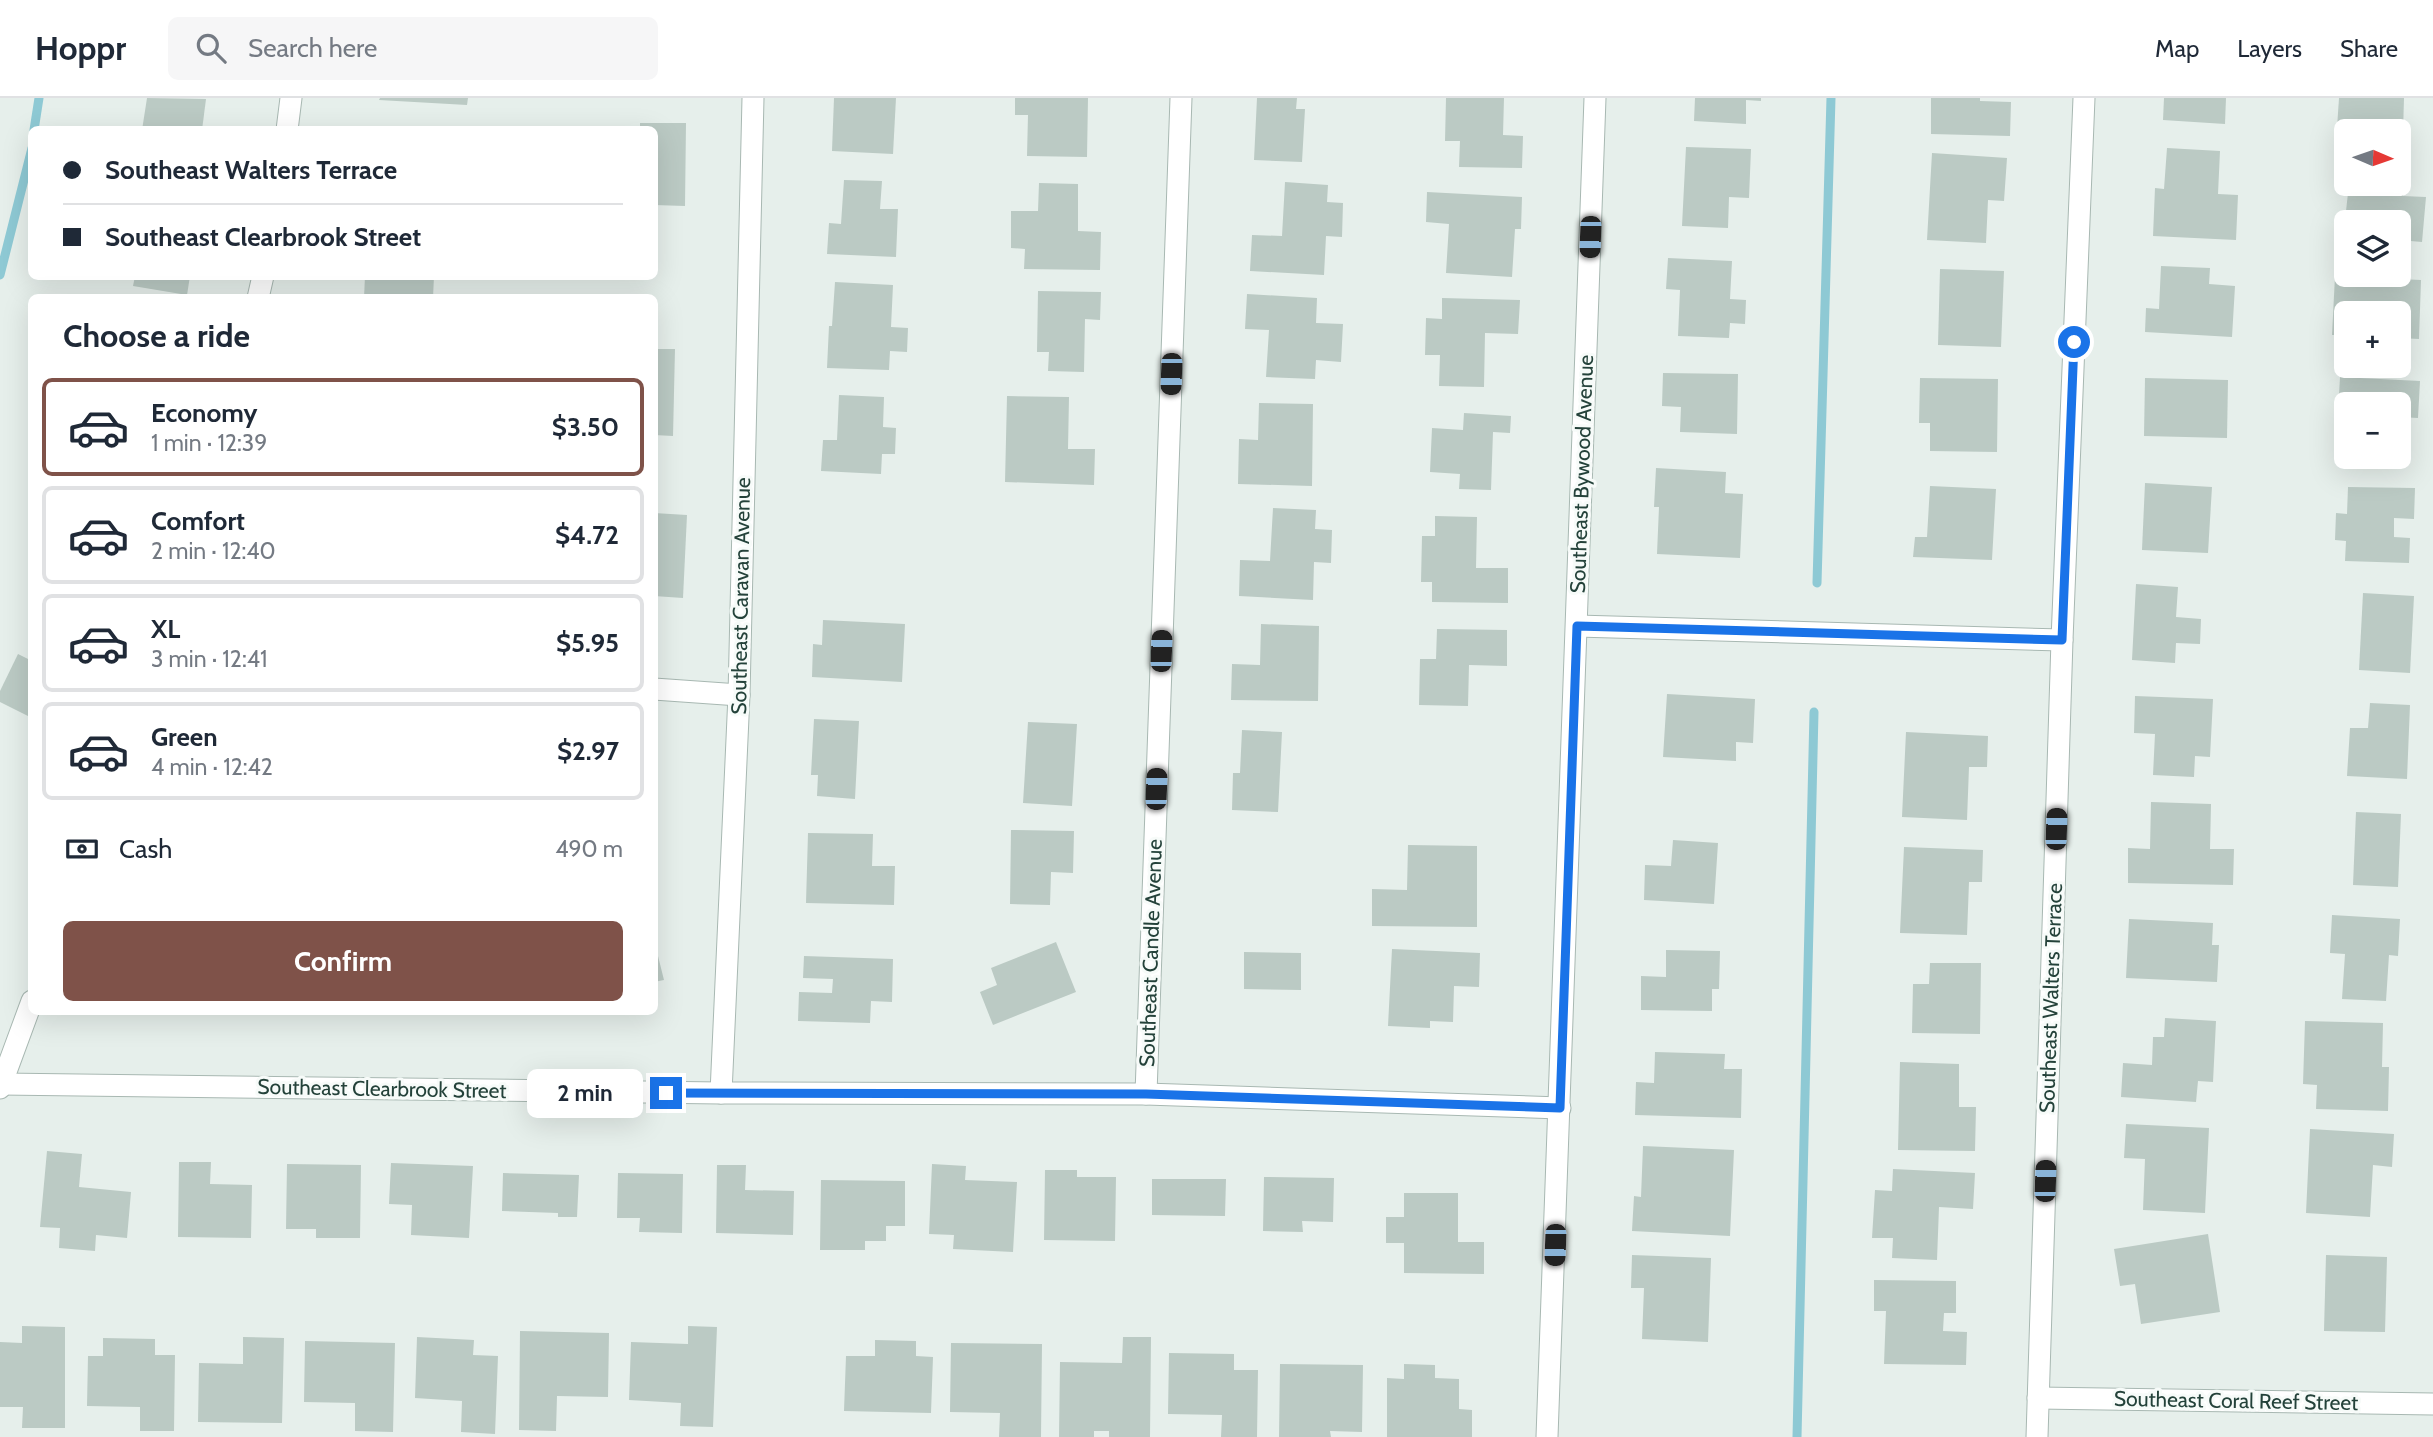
<!DOCTYPE html>
<meta charset="utf-8">
<style>
body{margin:0;font-family:Cabin,sans-serif;background:#f6f6f7;color:#1f2937;height:100vh;display:flex;flex-direction:column;font-size:26px;white-space:nowrap}
*{box-sizing:border-box;margin:0}
p{font-size:23px;color:#747a83}
.icon{flex:none;width:38px;height:38px;fill:none;stroke:currentColor;stroke-width:2;stroke-linecap:round;stroke-linejoin:round}
.map{position:relative;flex:1;overflow:hidden}
.sheet{position:absolute;left:28px;top:196px;width:630px;height:721px;display:flex;flex-direction:column;background:#fff;border-radius:10px;box-shadow:0 7px 28px #0002}
.sheet>*{flex:none}
.guide{position:absolute;left:28px;top:28px;width:630px;height:154px;border-radius:10px;box-shadow:0 7px 28px #0002;display:grid;align-content:center;height:154px;padding:0 35px;background:#fff}
.needle{width:46px;rotate:92deg}
.fabs{position:absolute;left:2334px;top:21px;display:grid;gap:14px}
.fabs a{display:grid;place-items:center;width:77px;height:77px;border-radius:10px;background:#fff;box-shadow:0 7px 28px #0002;font-size:35px}
.end{position:absolute;width:32px;height:32px;margin:-16px;border:9px solid #1a73e8;background:#fff;box-shadow:0 0 0 4px #fff}
.from{border-radius:50%}
.bubble{position:absolute;height:49px;border-radius:10px;background:#fff;box-shadow:0 7px 28px #0002;font-size:23px;font-weight:800;line-height:49px;text-align:center}
.car{position:absolute;width:21px;height:42px;margin:-21px -10px;border-radius:9px;box-shadow:0 0 5px 2px #0007;background:linear-gradient(#222 24%,#8ab4d8 0 40%,#222 0 76%,#8ab4d8 0 86%,#222 0)}
.guide b{display:flex;align-items:center;gap:24px;height:66px;font-size:26px}
.guide b+b{border-top:2px solid #e0e1e3}
.guide i{width:18px;height:18px;background:#1f2937}
ul{padding:0;list-style:none}
li{display:flex;align-items:center;gap:21px;height:98px;margin:0 14px 10px;padding:0 21px;border:4px solid #e0e1e3;border-radius:10px}
li div{flex:1}
li b{display:block;font-size:26px}
li em{font-style:normal;font-weight:800}
li.active{border-color:#7f5249}
li>.icon{width:63px;height:63px;stroke-width:1.5}
h2{padding:0 35px;font-size:32px;line-height:84px}
.pay{display:flex;align-items:center;gap:18px;height:77px;padding:0 35px;font-size:26px}
.pay p{margin-inline-start:auto}
.button{display:flex;gap:14px;margin-top:auto;padding:14px 35px}
.button a{flex:1;height:80px;border-radius:10px;background:#7f5249;color:#fff;font-size:28px;font-weight:800;line-height:80px;text-align:center}
header{display:flex;align-items:center;gap:42px;box-sizing:border-box;height:98px;padding:0 35px;background:#fff;border-bottom:2px solid #e0e1e3}
header strong{font-size:33px}
nav{display:flex;gap:38px;margin-inline-start:auto;font-size:24px}
.search{width:490px;height:63px;background:#f6f6f7;display:flex;align-items:center;gap:18px;box-sizing:border-box;padding:0 24px;border-radius:10px;color:#747a83;font-size:26px}
.map>svg:first-child{display:block}
</style>
<header>
<strong>Hoppr</strong>
<div class="search"><svg class="icon" aria-label="search" viewBox="0 0 24 24"><circle cx="10" cy="10" r="6"/><path d="M15 15l6 6"/></svg>Search here</div>
<nav><a>Map</a><a>Layers</a><a>Share</a></nav>
</header>
<div class="map">
<svg width="2433" height="1339" viewBox="0 0 2433 1339">
<rect width="100%" height="100%" fill="#e6efeb"/>
<g fill="none" stroke-linecap="round" stroke-linejoin="round">
<g stroke="#8ec9d4" stroke-width="9">
<path d="M34,32L39,0"/>
<path d="M0,177L32,50"/>
<path d="M1817,485L1831,0"/>
<path d="M1797,1339L1814,614"/>
</g>
</g>
<g fill="#bbcac4">
<path d="M147,0L206,1L202,32H142Z"/>
<path d="M380,0H468L467,7L379,2Z"/>
<path d="M834,0H896L893,56L832,53Z"/>
<path d="M1015,0H1088L1087,59L1027,58L1028,17H1015Z"/>
<path d="M1257,0H1297L1296,11H1305L1302,64L1254,62Z"/>
<path d="M1446,0H1504L1503,37L1523,38L1522,70L1459,69L1460,43H1445Z"/>
<path d="M1695,0H1761V3L1746,2V26L1694,23Z"/>
<path d="M1931,0H1980V3L2011,4L2010,38L1931,36Z"/>
<path d="M2164,0H2226L2225,26L2163,22Z"/>
<path d="M2339,0H2404L2403,34L2337,30Z"/>
<path d="M640,25H686L685,108L654,107V32H640Z"/>
<path d="M1686,49L1751,51L1749,100L1729,99L1728,130L1682,128Z"/>
<path d="M2167,50L2220,53L2218,96L2238,97L2236,142L2153,138L2155,90L2164,91Z"/>
<path d="M1932,55L2007,60L2004,103L1988,102L1986,145L1927,142Z"/>
<path d="M2399,64H2405L2403,98L2426,99L2422,144L2399,142V124H2361L2362,114L2346,113L2349,86H2399Z"/>
<path d="M844,82L882,83L880,111H898L896,159L827,156L829,125L841,126Z"/>
<path d="M1285,84L1328,87L1327,104L1343,105L1342,139L1326,138L1324,177L1250,173L1252,137L1282,138Z"/>
<path d="M1039,85L1078,86V133L1101,134L1100,172L1024,171L1025,151L1011,150V113H1038Z"/>
<path d="M1427,94L1522,99L1521,131H1515L1512,179L1446,175L1449,126L1426,124Z"/>
<path d="M1668,160L1732,163L1730,201L1746,202L1745,226L1730,225L1729,240L1678,238L1680,192L1666,191Z"/>
<path d="M2161,168L2210,170L2209,186L2235,188L2232,239L2145,234L2146,210L2159,211Z"/>
<path d="M1940,171L2004,173L2001,249L1938,247Z"/>
<path d="M135,178H190L187,197L133,188Z"/>
<path d="M365,178H434L433,200H364Z"/>
<path d="M2335,178L2421,182L2419,241L2399,240V215H2347V237H2332Z"/>
<path d="M835,184L893,187L891,229L908,230L907,254L890,253L889,272L827,270L829,228H832Z"/>
<path d="M1038,193L1101,194L1100,222L1085,221L1084,274L1048,273L1049,254H1037Z"/>
<path d="M1247,196L1317,200L1316,225L1343,226L1341,264L1316,262L1315,281L1266,279L1269,232L1245,231Z"/>
<path d="M1442,200L1520,202L1518,236L1485,235L1484,289L1439,288L1440,257H1425L1426,220L1442,221Z"/>
<path d="M654,251H675L673,338L654,337Z"/>
<path d="M1663,275L1738,276L1737,336L1680,334L1681,309L1662,308Z"/>
<path d="M2340,279L2420,283L2418,320L2399,319V306H2347V352H2336Z"/>
<path d="M1920,280L1998,281L1997,354L1930,353V325H1919Z"/>
<path d="M2145,280L2228,282L2227,340L2144,338Z"/>
<path d="M839,297L884,299L883,329L896,330L895,356H882L881,376L821,373L823,342H837Z"/>
<path d="M1007,298L1069,299L1068,351H1095L1094,387L1005,384Z"/>
<path d="M1259,305L1313,306L1312,388L1238,386L1239,341L1258,342Z"/>
<path d="M1464,315L1511,318L1510,335L1493,334L1491,392L1459,391L1460,376L1430,374L1432,330L1463,332Z"/>
<path d="M1656,370L1726,374L1725,395L1743,396L1740,460L1657,456L1659,409H1654Z"/>
<path d="M2145,385L2212,389L2208,455L2142,452Z"/>
<path d="M1930,388L1996,391L1992,462L1913,459L1915,439H1927Z"/>
<path d="M2348,389L2415,390L2414,421L2394,420V439L2410,440L2409,465L2345,463L2346,443L2335,442L2336,415L2347,416Z"/>
<path d="M1273,410L1316,412L1315,431L1332,432L1331,465L1314,464L1313,502L1239,498L1240,462L1270,463Z"/>
<path d="M654,415L687,417L683,500L654,498Z"/>
<path d="M1435,418L1477,419L1476,470H1508V505L1432,504V484H1421L1422,438H1435Z"/>
<path d="M2136,486L2178,489L2176,519L2201,521L2200,546L2176,545L2175,565L2132,562Z"/>
<path d="M2363,495L2414,498L2410,575L2359,572Z"/>
<path d="M823,522L905,526L902,584L812,579L813,546L822,547Z"/>
<path d="M1261,526L1319,528L1318,603L1231,602L1232,566L1260,567Z"/>
<path d="M1437,531L1507,532V568L1469,567L1468,608L1419,607L1420,561H1436Z"/>
<path d="M18,556L32,563V620L0,604V593Z"/>
<path d="M1667,596L1755,601L1753,645L1736,644V663L1663,659Z"/>
<path d="M2135,598L2213,601L2210,659L2195,658L2194,679L2153,677L2155,636L2134,635Z"/>
<path d="M2370,605L2410,607L2407,681L2347,678L2350,630H2368Z"/>
<path d="M814,621L859,623L855,701L817,698L818,677H811Z"/>
<path d="M1028,624L1077,626L1072,708L1023,705Z"/>
<path d="M1242,632L1282,634L1278,714L1232,712L1233,675H1240Z"/>
<path d="M1906,634L1988,638L1987,669H1969L1967,722L1902,719Z"/>
<path d="M2151,704L2211,706L2210,751H2234L2233,787L2128,785V750L2150,751Z"/>
<path d="M2356,714L2401,716L2398,789L2353,787Z"/>
<path d="M1011,732L1074,733L1073,775L1051,774L1050,807L1010,806Z"/>
<path d="M808,735L873,736L872,768H895L894,807L806,805Z"/>
<path d="M1673,742L1718,745L1714,806L1644,802L1645,767L1671,768Z"/>
<path d="M1408,747L1477,748V829L1372,828V791L1407,792Z"/>
<path d="M1904,749L1983,752L1982,784H1969L1967,837L1900,835Z"/>
<path d="M2332,817L2400,821L2398,858L2389,857L2386,903L2342,901L2345,856L2330,855Z"/>
<path d="M2129,821L2213,825L2212,847H2219L2217,884L2126,880Z"/>
<path d="M654,842L664,882L654,884Z"/>
<path d="M1056,844L1076,894L993,927L980,894L997,887L991,870Z"/>
<path d="M1392,851L1480,855L1479,889L1454,888L1453,924L1430,923V930L1388,928Z"/>
<path d="M1666,852L1720,853L1719,891H1712V913L1641,912V878L1666,879Z"/>
<path d="M1244,854L1301,855V892L1244,891Z"/>
<path d="M804,858L893,861L892,904L871,903L870,925L798,923L799,894L832,895L833,881L803,880Z"/>
<path d="M1930,865H1981L1980,936L1912,935L1913,886H1929Z"/>
<path d="M2165,920L2216,923L2213,984L2198,983L2196,1004L2121,999L2123,965L2152,967L2153,939H2164Z"/>
<path d="M2305,923L2383,925L2382,969H2389L2388,1013L2316,1011L2317,987L2303,986Z"/>
<path d="M1655,954L1725,956L1724,971H1742L1741,1020L1635,1017L1636,984L1654,985Z"/>
<path d="M1900,964L1959,966V1009H1976L1975,1053L1898,1052Z"/>
<path d="M2126,1026L2209,1030L2205,1115L2143,1112L2145,1061L2124,1060Z"/>
<path d="M2310,1031L2394,1036L2392,1069L2373,1067L2370,1119L2306,1115Z"/>
<path d="M1643,1048L1734,1052L1730,1138L1632,1133L1634,1098L1641,1099Z"/>
<path d="M47,1053L82,1056L79,1089L131,1094L127,1140L96,1137L95,1153L59,1150L60,1130L40,1129Z"/>
<path d="M179,1064H211L210,1086L252,1087L251,1140L178,1139Z"/>
<path d="M391,1065L473,1068L469,1140L411,1137L412,1107L389,1106Z"/>
<path d="M287,1066L361,1067L360,1140H316V1131H286Z"/>
<path d="M932,1066L966,1068L965,1082L1017,1084L1013,1154L953,1151L954,1137L929,1136Z"/>
<path d="M717,1067H746L745,1092L794,1093L793,1137L716,1135Z"/>
<path d="M1893,1071L1975,1075L1973,1111L1939,1109L1937,1162L1892,1160L1893,1140H1872L1875,1092L1892,1093Z"/>
<path d="M1045,1072H1077V1079H1116L1115,1143L1044,1142Z"/>
<path d="M503,1075L579,1077L577,1119H558V1115L502,1113Z"/>
<path d="M618,1075L683,1076L682,1135L639,1134L640,1120H617Z"/>
<path d="M1264,1079L1334,1080L1333,1124L1302,1123L1303,1134L1263,1133Z"/>
<path d="M1152,1081H1226L1225,1118L1152,1117Z"/>
<path d="M821,1082L905,1083V1128H886V1143H865V1152H820Z"/>
<path d="M1404,1095H1458V1144H1484V1176L1404,1175V1145H1386V1119H1404Z"/>
<path d="M2208,1136L2220,1214L2141,1226L2135,1186L2120,1188L2114,1151Z"/>
<path d="M1632,1157L1711,1160L1708,1244L1642,1241L1644,1190H1631Z"/>
<path d="M2326,1157L2387,1159L2385,1234L2324,1233Z"/>
<path d="M1874,1182L1956,1183V1215H1944L1943,1233L1967,1234L1966,1267L1884,1266L1886,1213H1874Z"/>
<path d="M22,1228L65,1229V1330H22L23,1309H0V1244L22,1245Z"/>
<path d="M688,1228L717,1229L713,1329L680,1328L681,1305L629,1302L631,1244L688,1246Z"/>
<path d="M520,1233L609,1235L608,1299L557,1298L556,1333L519,1332Z"/>
<path d="M243,1239L284,1240L282,1325L198,1324L199,1265L243,1266Z"/>
<path d="M417,1239L474,1242L473,1257L498,1258L495,1336L461,1334L462,1303L415,1300Z"/>
<path d="M1123,1239H1151L1150,1339H1109V1333H1094V1339H1059L1060,1264L1122,1265Z"/>
<path d="M103,1240L155,1241V1257H175L174,1333H140V1309L87,1308L88,1258H103Z"/>
<path d="M875,1242L916,1243V1258L933,1259L931,1315L844,1313L846,1258H875Z"/>
<path d="M305,1243L395,1245L393,1334L355,1333V1305L304,1304Z"/>
<path d="M951,1245L1042,1246L1041,1339H999L1000,1315L950,1314Z"/>
<path d="M1169,1255L1234,1256V1272H1258L1257,1339H1221L1222,1317L1168,1316Z"/>
<path d="M1280,1266L1363,1267L1362,1334L1330,1333L1331,1339H1279Z"/>
<path d="M1404,1266L1435,1267V1280L1459,1281V1311L1472,1312V1339H1387V1280L1404,1281Z"/>
</g>
<g fill="none" stroke-linecap="round" stroke-linejoin="round">
<defs>
<g id="minor">
<path d="M287,32L291,0"/>
<path d="M258,200L263,178"/>
<path d="M1577,528L2062,542"/>
<path d="M654,591L739,597"/>
<path d="M1,986L721,995L1146,996L1560,1010"/>
<path d="M0,990L32,903"/>
<path d="M721,995L739,597L753,0"/>
<path d="M1146,996L1181,0"/>
<path d="M2038,1300L2433,1306"/>
<path d="M1547,1339L1595,0"/>
<path d="M2037,1339L2062,542L2084,0"/>
</g>
</defs>
<use href="#minor" stroke="#a8b8b2" stroke-width="23"/>
<use href="#minor" stroke="#fff" stroke-width="21"/>
</g>
<g fill="none" stroke-linecap="round" stroke-linejoin="round">
<path stroke="#1a73e8" stroke-width="9" d="M666,995L1146,996L1560,1010L1577,528L2062,542L2074,244"/>
</g>
<g text-anchor="middle" stroke-width="6" stroke-linejoin="round" paint-order="stroke">
<g font-size="21" fill="#24423a" stroke="#f7fbf9">
<text transform="translate(1582 376) rotate(-88)" y="7">Southeast Bywood Avenue</text>
<text transform="translate(741 498) rotate(-89)" y="7">Southeast Caravan Avenue</text>
<text transform="translate(1151 855) rotate(-88)" y="7">Southeast Candle Avenue</text>
<text transform="translate(2051 900) rotate(-88)" y="7">Southeast Walters Terrace</text>
<text transform="translate(382 991) rotate(1)" y="7">Southeast Clearbrook Street</text>
<text transform="translate(2236 1303) rotate(1)" y="7">Southeast Coral Reef Street</text>
</g>
</g>
</svg>
<div class="fabs">
<a><svg class="needle" viewBox="-14 -14 28 28"><path d="M0-13l5 13h-10z" fill="#e53935"/><path d="M0 13l5-13h-10z" fill="#747a83"/></svg></a>
<a><svg class="icon" aria-label="layers" viewBox="0 0 24 24"><path d="M12 4l9 5-9 5-9-5zM3 14l9 5 9-5"/></svg></a>
<a>+</a>
<a>−</a>
</div>
<i class="end from" style="left:2074px;top:244px"></i>
<i class="end" style="left:666px;top:995px"></i>
<div class="bubble" style="left:527px;top:971px;width:116px">2 min</div>
<i class="car" style="left:1590px;top:139px;rotate:182deg"></i>
<i class="car" style="left:1171px;top:276px;rotate:182deg"></i>
<i class="car" style="left:1161px;top:553px;rotate:2deg"></i>
<i class="car" style="left:1156px;top:691px;rotate:2deg"></i>
<i class="car" style="left:2056px;top:731px;rotate:2deg"></i>
<i class="car" style="left:2045px;top:1083px;rotate:2deg"></i>
<i class="car" style="left:1555px;top:1147px;rotate:182deg"></i>
<div class="guide">
<b><i class="from"></i>Southeast Walters Terrace</b>
<b><i></i>Southeast Clearbrook Street</b>
</div>
<section class="sheet">
<h2>Choose a ride</h2>
<ul>
<li class="active"><svg class="icon" aria-label="car" viewBox="0 0 24 24"><path d="M5 17H2v-5l4-1 3-4h7l3 4 3 1v5h-3M9 17h6M6 11h13"/><circle cx="7" cy="17" r="2"/><circle cx="17" cy="17" r="2"/></svg><div><b>Economy</b><p>1 min · 12:39</p></div><em>$3.50</em></li>
<li><svg class="icon" aria-label="car" viewBox="0 0 24 24"><path d="M5 17H2v-5l4-1 3-4h7l3 4 3 1v5h-3M9 17h6M6 11h13"/><circle cx="7" cy="17" r="2"/><circle cx="17" cy="17" r="2"/></svg><div><b>Comfort</b><p>2 min · 12:40</p></div><em>$4.72</em></li>
<li><svg class="icon" aria-label="car" viewBox="0 0 24 24"><path d="M5 17H2v-5l4-1 3-4h7l3 4 3 1v5h-3M9 17h6M6 11h13"/><circle cx="7" cy="17" r="2"/><circle cx="17" cy="17" r="2"/></svg><div><b>XL</b><p>3 min · 12:41</p></div><em>$5.95</em></li>
<li><svg class="icon" aria-label="car" viewBox="0 0 24 24"><path d="M5 17H2v-5l4-1 3-4h7l3 4 3 1v5h-3M9 17h6M6 11h13"/><circle cx="7" cy="17" r="2"/><circle cx="17" cy="17" r="2"/></svg><div><b>Green</b><p>4 min · 12:42</p></div><em>$2.97</em></li>
</ul>
<div class="pay"><svg class="icon" aria-label="cash" viewBox="0 0 24 24"><path d="M3 7h18v10H3z"/><circle cx="12" cy="12" r="2"/></svg>Cash<p>490 m</p></div>
<div class="button"><a>Confirm</a></div>
</section>
</div>
